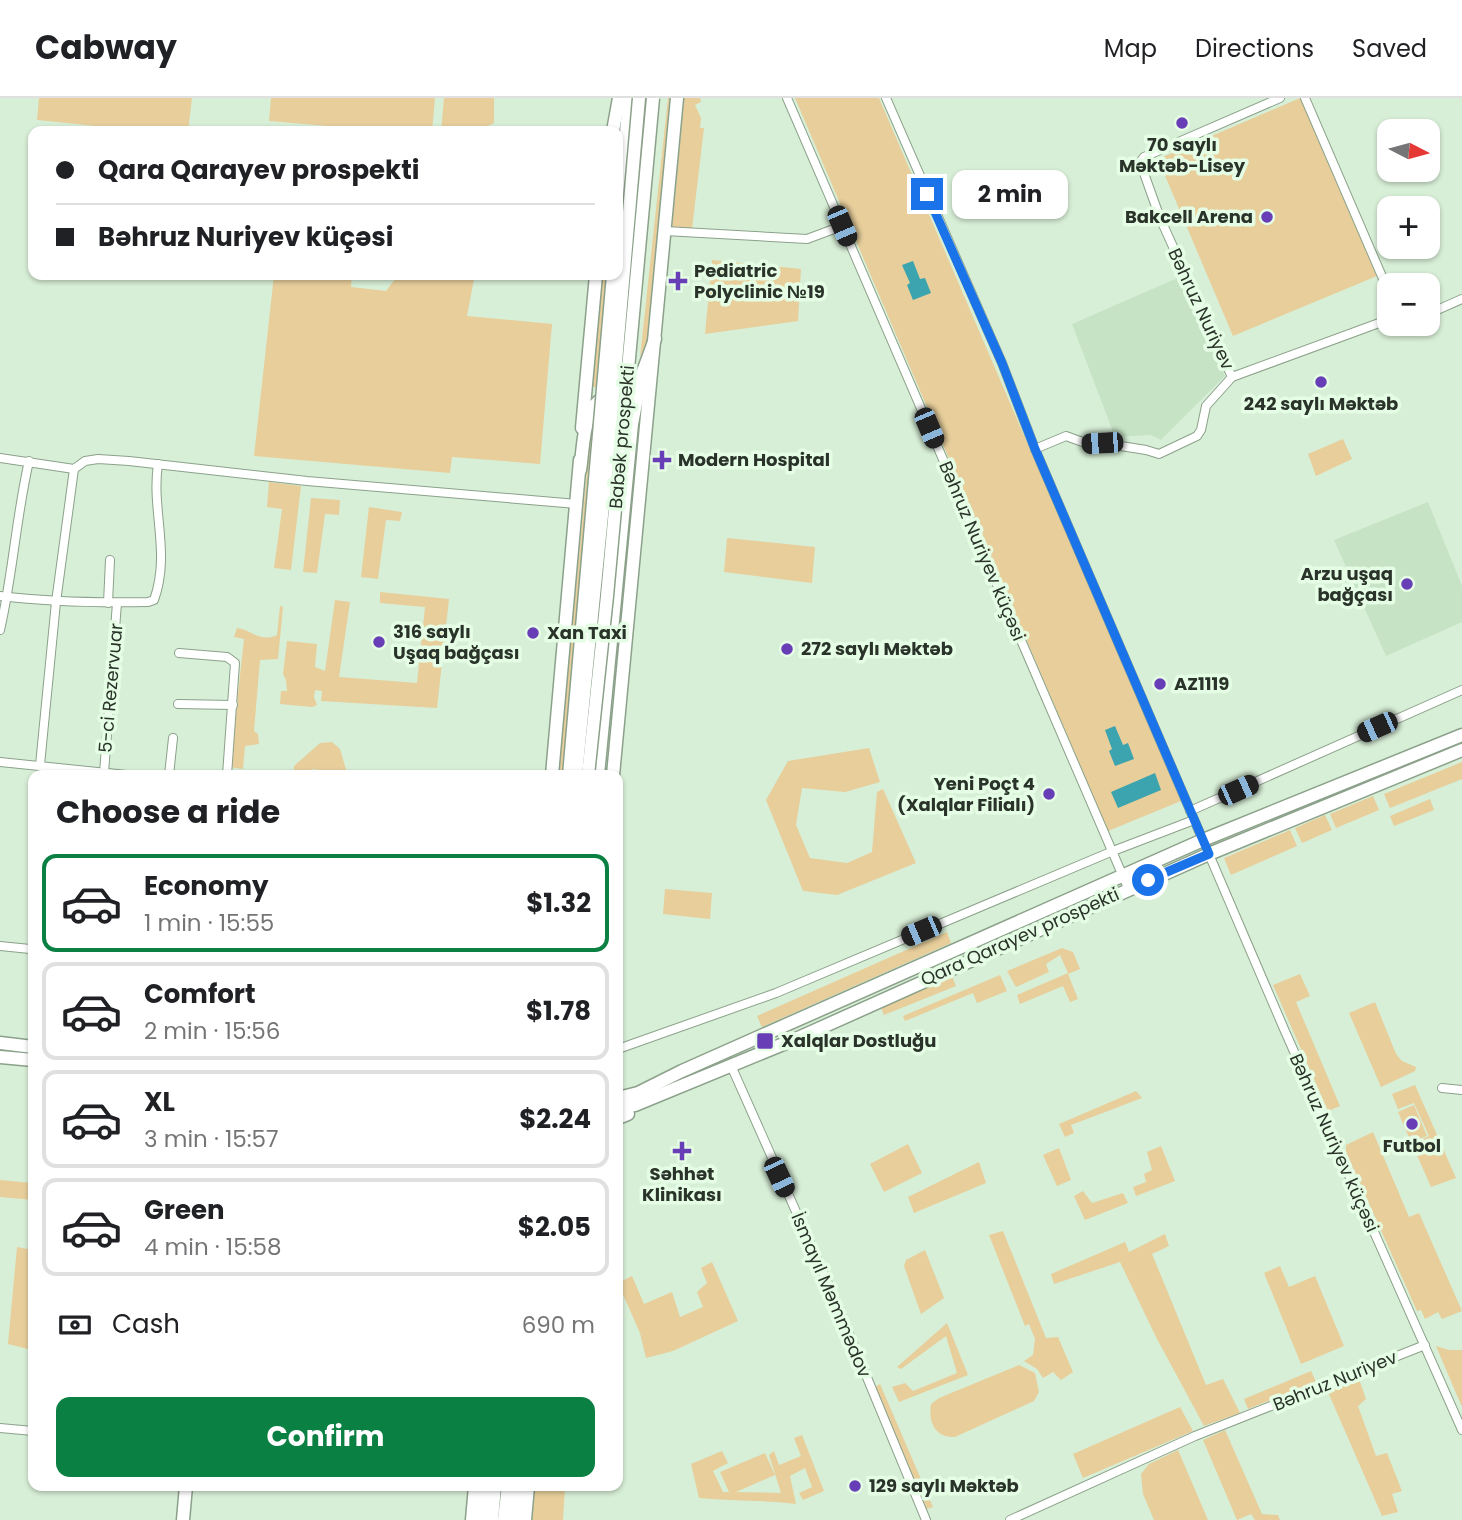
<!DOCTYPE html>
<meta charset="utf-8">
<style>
body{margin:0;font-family:Poppins,sans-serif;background:#f2f2f2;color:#202124;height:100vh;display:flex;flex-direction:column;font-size:26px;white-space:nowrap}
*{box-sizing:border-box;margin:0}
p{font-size:23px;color:#757577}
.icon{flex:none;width:38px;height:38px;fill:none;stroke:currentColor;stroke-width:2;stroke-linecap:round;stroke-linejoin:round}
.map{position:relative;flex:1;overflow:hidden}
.details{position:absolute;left:28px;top:672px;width:595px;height:721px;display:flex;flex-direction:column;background:#fff;border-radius:14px;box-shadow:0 2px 5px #0004}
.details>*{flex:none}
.banner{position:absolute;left:28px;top:28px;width:595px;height:154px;border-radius:14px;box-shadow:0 2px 5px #0004;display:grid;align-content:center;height:154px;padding:0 28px;background:#fff}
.needle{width:46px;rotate:96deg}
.buttons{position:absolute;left:1377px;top:21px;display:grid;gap:14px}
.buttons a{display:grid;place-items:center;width:63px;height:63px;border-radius:14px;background:#fff;box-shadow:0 2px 5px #0004;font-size:35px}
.end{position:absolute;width:32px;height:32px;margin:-16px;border:9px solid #1a73e8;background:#fff;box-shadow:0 0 0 4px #fff}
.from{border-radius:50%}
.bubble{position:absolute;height:49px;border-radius:14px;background:#fff;box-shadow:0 2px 5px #0004;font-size:23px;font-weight:700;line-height:49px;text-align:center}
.car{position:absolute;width:21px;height:42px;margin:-21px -10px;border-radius:9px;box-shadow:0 0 5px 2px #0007;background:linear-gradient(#222 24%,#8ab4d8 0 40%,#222 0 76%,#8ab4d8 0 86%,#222 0)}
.banner b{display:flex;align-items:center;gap:24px;height:66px;font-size:26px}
.banner b+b{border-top:2px solid #e0e0e0}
.banner i{width:18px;height:18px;background:#202124}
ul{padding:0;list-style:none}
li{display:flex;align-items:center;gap:21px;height:98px;margin:0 14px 10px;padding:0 14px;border:4px solid #e0e0e0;border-radius:14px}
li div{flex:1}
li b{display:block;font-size:26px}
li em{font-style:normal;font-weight:700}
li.current{border-color:#0b8043}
li>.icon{width:63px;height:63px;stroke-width:1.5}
h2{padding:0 28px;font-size:32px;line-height:84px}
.pay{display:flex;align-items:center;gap:18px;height:77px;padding:0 28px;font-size:26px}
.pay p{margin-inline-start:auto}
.primary-button{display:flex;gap:14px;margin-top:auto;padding:14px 28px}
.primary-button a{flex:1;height:80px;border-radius:14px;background:#0b8043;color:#fff;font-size:28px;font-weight:700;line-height:80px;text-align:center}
header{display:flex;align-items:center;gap:42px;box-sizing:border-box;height:98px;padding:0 35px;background:#fff;border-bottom:2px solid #e0e0e0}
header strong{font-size:33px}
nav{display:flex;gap:38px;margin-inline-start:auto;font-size:24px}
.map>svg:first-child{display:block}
</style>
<header>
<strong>Cabway</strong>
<nav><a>Map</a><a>Directions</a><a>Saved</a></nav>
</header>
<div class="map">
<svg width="1462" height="1422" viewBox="0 0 1462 1422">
<rect width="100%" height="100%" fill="#d8efd7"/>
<g fill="#c6e3c6">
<path d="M1182,178L1225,278L1161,342L1151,337L1115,339L1072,226Z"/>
<path d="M1428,404L1462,488V524L1386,558L1334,442Z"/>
</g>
<g fill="#e7ce9b">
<path d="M39,0H192L188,33H146L37,22Z"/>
<path d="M271,0H435L432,33H388L269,23Z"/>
<path d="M444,0H494V25L479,32L481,33H441Z"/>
<path d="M668,0H672L650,237L640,259Z"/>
<path d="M684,0H700L701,4L695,7L701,20L700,30H704L692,131L672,130Z"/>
<path d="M795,0H879L1181,703L1108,733Z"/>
<path d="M1300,0L1377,178L1233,238L1158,61Z"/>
<path d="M712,162L801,171L798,223L705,236Z"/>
<path d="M274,177H352L351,189L386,193L398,177H436L474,181L467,218L552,226L540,366L452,359L450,375L254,358Z"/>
<path d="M602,177H608L598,289H590Z"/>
<path d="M596,310L562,677H558L593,311Z"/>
<path d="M1343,341L1352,361L1316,378L1308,356Z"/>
<path d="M269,384L301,388L291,472L274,470L282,411L267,409Z"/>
<path d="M311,400L340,402L339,417L325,416L317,475L303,474Z"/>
<path d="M369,409L402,414L400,423L386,422L378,481L361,479Z"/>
<path d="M727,440L815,449L812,485L724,474Z"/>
<path d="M380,494L449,501L437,610L321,603L322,593L315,592L314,599L317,607L312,609L280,606L281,593H287L286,582L283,576L287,543L317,546L315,569L325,573L335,502L350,504L339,579L417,585L425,509L380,505Z"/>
<path d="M280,508L283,509L278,561L260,562L254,633L258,636L259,646L245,648L243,671L230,669L244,541L234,539L237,530C252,532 260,545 277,537Z"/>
<path d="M332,644L340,651L347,675L312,671L311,677H294V668L320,645Z"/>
<path d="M869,650L880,684L845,694L802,690L796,727L810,760L847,765L872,754L877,694L883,691L916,765L837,797L803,793L766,702L788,663Z"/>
<path d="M1462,664V681L1390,710L1384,696Z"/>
<path d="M1373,698L1379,712L1336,730L1330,716Z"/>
<path d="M1430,701L1434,712L1394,728L1390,718Z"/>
<path d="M1325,717L1332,732L1302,745L1295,730Z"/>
<path d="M1290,732L1297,748L1231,777L1224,760Z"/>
<path d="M665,791L712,795L710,821L663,816Z"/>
<path d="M947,834L951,845L762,929L757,918Z"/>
<path d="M1062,850L1073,854L1080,871L1068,876L1078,901L1070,904L1063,888L1020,906L1017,897L1068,875L1060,857L1046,866L1049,874L1016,889L1007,873Z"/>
<path d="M1300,876L1310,898L1296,904L1340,1008L1328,1013L1273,887Z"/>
<path d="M1000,877L1007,893L977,905L973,895L905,923L903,918Z"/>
<path d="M952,878L956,888L884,917L880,907Z"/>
<path d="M1375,904L1396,956L1402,963L1416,969L1415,973L1381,989L1349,915Z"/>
<path d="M1415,987L1456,1080L1431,1089L1412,1046L1429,1038L1414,1005L1398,1011L1392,996Z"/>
<path d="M1136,993L1142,1000L1071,1027L1074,1035L1065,1039L1059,1026Z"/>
<path d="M1414,1007L1427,1038L1411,1044L1398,1014Z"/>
<path d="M1373,1034L1409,1119L1419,1115L1462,1213L1442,1221L1438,1214L1425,1221L1421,1212L1417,1213L1346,1054V1047Z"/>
<path d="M908,1046L922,1075L884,1094L870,1066Z"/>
<path d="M1161,1048L1175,1083L1136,1098L1133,1089L1146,1084L1144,1076L1152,1072L1147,1054Z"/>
<path d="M1059,1050L1071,1082L1057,1088L1043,1057Z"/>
<path d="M979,1064L986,1085L914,1115L908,1099Z"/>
<path d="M0,1082L33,1085V1102L0,1099Z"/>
<path d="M1083,1093L1092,1105L1123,1095L1128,1105L1085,1122L1074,1098Z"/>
<path d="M1003,1133L1046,1240L1058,1239L1073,1274L1061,1282L1053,1274L1043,1280L1037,1271L1024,1263L1033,1257L1035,1241L1029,1226L1025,1228L989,1137Z"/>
<path d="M1165,1136L1169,1148L1152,1156L1206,1287L1223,1281L1240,1315L1204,1328L1156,1239L1120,1164L1054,1186L1051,1176L1125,1144L1129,1154Z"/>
<path d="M17,1149L33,1152V1205L28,1251L8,1246Z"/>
<path d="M925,1152L944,1200L921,1216L904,1168L906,1162Z"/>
<path d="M712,1164L738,1223L673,1253L646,1260L640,1235L618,1185L632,1178L644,1206L672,1194L680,1219L703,1209L697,1194L707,1185L701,1170Z"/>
<path d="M1280,1168L1289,1189L1315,1178L1344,1248L1301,1266L1264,1175Z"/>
<path d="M947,1225L968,1277L899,1304L892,1289L905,1285L913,1293L957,1275L946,1238L901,1271L897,1269Z"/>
<path d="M1436,1248L1449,1252H1462V1309Z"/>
<path d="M1019,1267L1035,1275L1039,1294L1034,1303L955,1339C935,1340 928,1324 931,1306L939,1300Z"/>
<path d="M1311,1273L1316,1284L1248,1311L1244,1301Z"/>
<path d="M1359,1281L1366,1301L1358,1308L1376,1358L1387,1355L1402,1393L1392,1396L1398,1414L1382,1418L1328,1294Z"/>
<path d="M880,1286L933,1409L927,1411L875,1289Z"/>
<path d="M1180,1309L1193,1333L1083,1380L1073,1356Z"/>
<path d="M1225,1332L1262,1416L1278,1417L1280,1422H1255L1251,1416L1237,1422L1203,1342Z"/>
<path d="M802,1337L824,1393L803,1402L799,1395L812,1389L805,1370L790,1378L796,1406C763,1402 732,1403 699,1400L691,1366L722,1353L728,1365L713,1373L723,1394H729L720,1374L765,1355L775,1377L736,1394L781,1395L769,1357L774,1353L779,1367L801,1358L794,1340Z"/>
<path d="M1178,1352L1208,1422H1154L1143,1396L1141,1376L1149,1366Z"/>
<path d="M534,1388H565L563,1422H531Z"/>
</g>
<g fill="#3ba4af">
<path d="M913,163L920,181L925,180L931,195L913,202L907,187L910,185L902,167Z"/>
<path d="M1115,628L1123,647L1128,645L1134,661L1115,668L1109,653L1112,651L1105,632Z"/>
<path d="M1155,675L1161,692L1118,710L1111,694Z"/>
</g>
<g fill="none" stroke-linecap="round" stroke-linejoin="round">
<defs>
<g id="street">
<path d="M787,0L1128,790"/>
<path d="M886,0L1002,265L1035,351L1284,931L1462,1332"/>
<path d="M1305,0L1390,197"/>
<path d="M665,133L807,141L842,128"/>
<path d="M1428,216L1462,201"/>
<path d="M1232,279L1160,120L1140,64L1144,59L1280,0"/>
<path d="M1035,351L1066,338L1088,346L1102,345L1146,352L1159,356L1197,338L1201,332L1206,308L1232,279L1390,221"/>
<path d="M0,360L74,371L85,363L98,361L129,363L307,383L577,406"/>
<path d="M0,498C50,504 98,505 148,504L154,502C171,455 151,412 158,366"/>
<path d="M108,505L110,462"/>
<path d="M0,532C13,476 16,419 29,363"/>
<path d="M179,555L227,559L235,565L227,677"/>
<path d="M178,606L233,607"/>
<path d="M0,664L127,677"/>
<path d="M40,667L56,504L74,371"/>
<path d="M104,675L117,505"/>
<path d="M169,677L173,640"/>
<path d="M1190,713L1462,592"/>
<path d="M0,848L30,851"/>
<path d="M618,951L776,895L1113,753L1194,722"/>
<path d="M733,972L830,1190L926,1422"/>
<path d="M1442,990L1462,992"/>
<path d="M0,1330L33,1333"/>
<path d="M1010,1422L1195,1338L1425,1247"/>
</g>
<g id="secondary">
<path d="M613,33L619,0"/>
<path d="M618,128L629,0"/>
<path d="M582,330L596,177"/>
<path d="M552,677L580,362"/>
<path d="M613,677L677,0"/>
<path d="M618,1020L628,1016"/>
<path d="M183,1422L186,1388"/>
<path d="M472,1422L475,1388"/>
<path d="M481,1422L485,1388"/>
<path d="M514,1422L517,1388"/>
<path d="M525,1422L528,1388"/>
</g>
<g id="primary">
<path d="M580,372C584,349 582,300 611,299"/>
<path d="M598,677L632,326L641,279L655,241"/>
<path d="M0,945L33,949"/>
<path d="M0,959L33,962"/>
<path d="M618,1000L638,995L682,973L1203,742L1462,637"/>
<path d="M618,1011L635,1007L798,940L1209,756L1462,652"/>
<path d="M492,1422L495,1388"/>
<path d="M504,1422L508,1388"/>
</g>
</defs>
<use href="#street" stroke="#8ba18a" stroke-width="10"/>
<use href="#secondary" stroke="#8ba18a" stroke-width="15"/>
<use href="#primary" stroke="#8ba18a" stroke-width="15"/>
<use href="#street" stroke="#fff" stroke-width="8"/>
<use href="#secondary" stroke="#fff" stroke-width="12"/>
<use href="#primary" stroke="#fff" stroke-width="12"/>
<defs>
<path id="secondary-bridge" d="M569,677L613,177"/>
<g id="primary-bridge">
<path d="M576,677L607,367L639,0"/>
<path d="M588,677L607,498L653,0"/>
</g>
</defs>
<use href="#secondary-bridge" stroke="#8ba18a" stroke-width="15" stroke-linecap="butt"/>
<use href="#primary-bridge" stroke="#8ba18a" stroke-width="15" stroke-linecap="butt"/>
<use href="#secondary-bridge" stroke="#fff" stroke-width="12"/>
<use href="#primary-bridge" stroke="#fff" stroke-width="12"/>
</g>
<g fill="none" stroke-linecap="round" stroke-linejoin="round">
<path stroke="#1a73e8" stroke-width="9" d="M927,96L1002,265L1035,351L1209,756L1148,782"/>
</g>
<g fill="#683eb7" stroke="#e5fde4" stroke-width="2.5">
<circle cx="1182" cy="25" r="7"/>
<circle cx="1267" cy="119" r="7"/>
<path d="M674.5 172.5h7v7h7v7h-7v7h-7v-7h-7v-7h7z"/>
<circle cx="1321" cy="284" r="7"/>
<path d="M658.5 351.5h7v7h7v7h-7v7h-7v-7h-7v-7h7z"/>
<circle cx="1407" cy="486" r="7"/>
<circle cx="533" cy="535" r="7"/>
<circle cx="379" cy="544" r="7"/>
<circle cx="787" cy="551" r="7"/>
<circle cx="1160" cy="586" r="7"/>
<circle cx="1049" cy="696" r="7"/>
<rect x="756" y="934" width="18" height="18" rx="3.5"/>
<circle cx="1412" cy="1026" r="7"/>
<path d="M678.5 1042.5h7v7h7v7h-7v7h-7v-7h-7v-7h7z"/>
<circle cx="855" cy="1388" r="7"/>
</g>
<g text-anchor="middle" stroke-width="7" stroke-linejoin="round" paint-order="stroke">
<g font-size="18" font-weight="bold" fill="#2a332a" stroke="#e5fde4" text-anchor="start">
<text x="1182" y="53" text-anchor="middle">70 saylı<tspan x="1182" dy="21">Məktəb-Lisey</tspan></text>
<text x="1253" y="125" text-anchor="end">Bakcell Arena</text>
<text x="694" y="179">Pediatric<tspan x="694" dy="21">Polyclinic №19</tspan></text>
<text x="1321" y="312" text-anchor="middle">242 saylı Məktəb</text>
<text x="678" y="368">Modern Hospital</text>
<text x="1393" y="482" text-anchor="end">Arzu uşaq<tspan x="1393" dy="21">bağçası</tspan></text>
<text x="393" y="540">316 saylı<tspan x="393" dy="21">Uşaq bağçası</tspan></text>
<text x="547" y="541">Xan Taxi</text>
<text x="801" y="557">272 saylı Məktəb</text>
<text x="1174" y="592">AZ1119</text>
<text x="1035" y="692" text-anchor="end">Yeni Poçt 4<tspan x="1035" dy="21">(Xalqlar Filialı)</tspan></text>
<text x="781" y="949">Xalqlar Dostluğu</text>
<text x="1412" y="1054" text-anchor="middle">Futbol</text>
<text x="682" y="1082" text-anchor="middle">Səhhət<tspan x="682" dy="21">Klinikası</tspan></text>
<text x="869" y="1394">129 saylı Məktəb</text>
</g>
<g font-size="18" fill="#2a332a" stroke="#e5fde4">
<text transform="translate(1201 211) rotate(65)" y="6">Bəhruz Nuriyev</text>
<text transform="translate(622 339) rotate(-85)" y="6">Babək prospekti</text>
<text transform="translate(982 453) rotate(67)" y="6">Bəhruz Nuriyev küçəsi</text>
<text transform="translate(111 590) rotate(-85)" y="6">5-ci Rezervuar</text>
<text transform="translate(1020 839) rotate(-24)" y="6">Qara Qarayev prospekti</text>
<text transform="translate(1334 1045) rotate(66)" y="6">Bəhruz Nuriyev küçəsi</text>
<text transform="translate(831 1197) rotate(67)" y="6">İsmayıl Məmmədov</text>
<text transform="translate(1335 1283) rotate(-22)" y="6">Bəhruz Nuriyev</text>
</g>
</g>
</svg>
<div class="buttons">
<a><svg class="needle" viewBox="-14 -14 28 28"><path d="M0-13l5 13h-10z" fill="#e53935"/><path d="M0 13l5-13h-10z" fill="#757577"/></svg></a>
<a>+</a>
<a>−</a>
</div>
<i class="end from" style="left:1148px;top:782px"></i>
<i class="end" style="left:927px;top:96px"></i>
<div class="bubble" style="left:952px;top:72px;width:116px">2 min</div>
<i class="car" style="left:842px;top:128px;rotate:157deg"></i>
<i class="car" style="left:929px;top:330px;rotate:157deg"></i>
<i class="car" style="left:1102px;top:345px;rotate:267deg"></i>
<i class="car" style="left:1377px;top:629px;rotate:246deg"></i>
<i class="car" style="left:1238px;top:692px;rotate:66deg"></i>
<i class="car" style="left:921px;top:833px;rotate:247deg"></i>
<i class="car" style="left:779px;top:1079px;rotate:155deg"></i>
<div class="banner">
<b><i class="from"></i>Qara Qarayev prospekti</b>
<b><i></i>Bəhruz Nuriyev küçəsi</b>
</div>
<section class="details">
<h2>Choose a ride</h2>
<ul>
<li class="current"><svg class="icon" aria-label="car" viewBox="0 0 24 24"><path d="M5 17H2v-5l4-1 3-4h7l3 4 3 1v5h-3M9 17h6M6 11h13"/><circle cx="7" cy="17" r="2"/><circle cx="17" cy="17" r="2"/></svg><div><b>Economy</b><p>1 min · 15:55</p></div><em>$1.32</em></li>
<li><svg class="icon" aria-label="car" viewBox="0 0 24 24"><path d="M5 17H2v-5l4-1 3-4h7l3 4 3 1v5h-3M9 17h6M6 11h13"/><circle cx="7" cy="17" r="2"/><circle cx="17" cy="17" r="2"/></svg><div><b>Comfort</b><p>2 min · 15:56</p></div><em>$1.78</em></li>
<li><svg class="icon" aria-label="car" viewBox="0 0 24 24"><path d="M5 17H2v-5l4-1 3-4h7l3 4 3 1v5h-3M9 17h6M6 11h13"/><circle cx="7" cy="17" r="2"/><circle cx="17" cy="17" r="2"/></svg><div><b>XL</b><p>3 min · 15:57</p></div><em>$2.24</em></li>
<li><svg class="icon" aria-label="car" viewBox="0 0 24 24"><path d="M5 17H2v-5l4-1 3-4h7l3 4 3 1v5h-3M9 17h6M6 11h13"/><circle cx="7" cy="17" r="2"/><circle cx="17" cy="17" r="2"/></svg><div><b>Green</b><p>4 min · 15:58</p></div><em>$2.05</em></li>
</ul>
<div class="pay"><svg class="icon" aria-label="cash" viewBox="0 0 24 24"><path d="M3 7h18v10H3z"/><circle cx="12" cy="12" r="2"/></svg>Cash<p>690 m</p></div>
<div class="primary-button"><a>Confirm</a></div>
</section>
</div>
